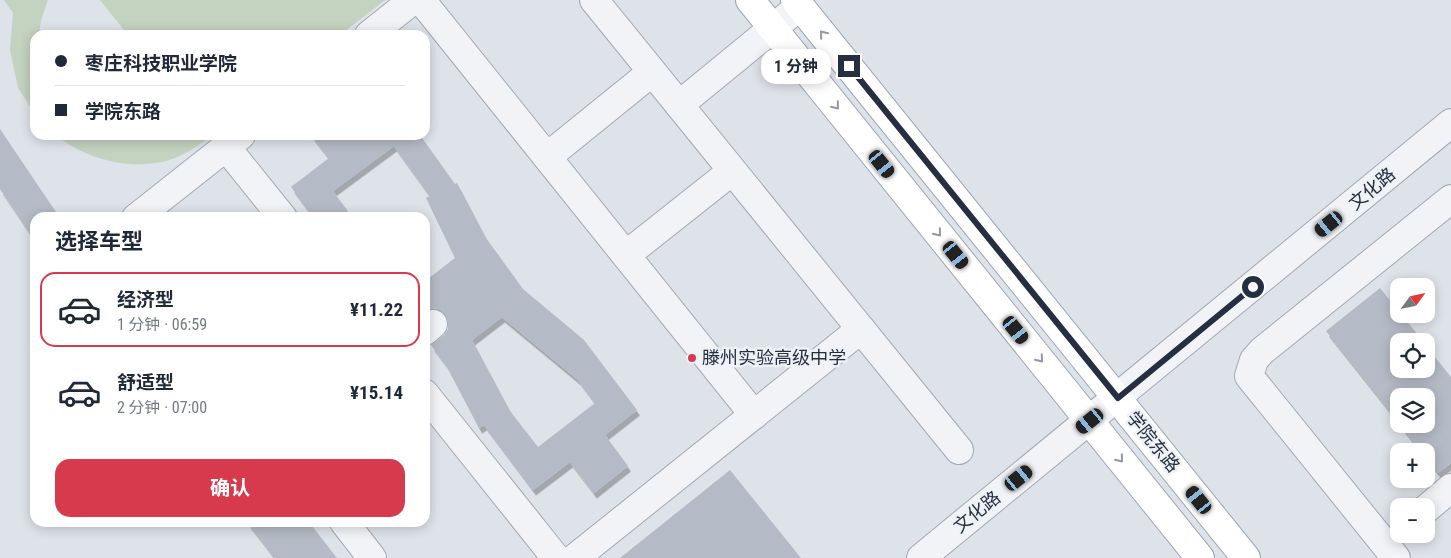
<!DOCTYPE html>
<html lang="zh">
<meta charset="utf-8">
<style>
body{margin:0;font-family:"Roboto Condensed","Noto Sans SC",sans-serif;background:#f6f6f7;color:#1f2937;height:100vh;display:flex;flex-direction:column;font-size:19px;white-space:nowrap}
*{box-sizing:border-box;margin:0}
p{font-size:16px;color:#747a83}
.icon{flex:none;width:28px;height:28px;fill:none;stroke:currentColor;stroke-width:2;stroke-linecap:round;stroke-linejoin:round}
.map{position:relative;flex:1;overflow:hidden}
.sheet{position:absolute;left:30px;top:212px;width:400px;height:315px;display:flex;flex-direction:column;background:#fff;border-radius:15px;box-shadow:0 2px 12px #0003}
.sheet>*{flex:none}
.banner{position:absolute;left:30px;top:30px;width:400px;height:110px;border-radius:15px;box-shadow:0 2px 12px #0003;display:grid;align-content:center;height:110px;padding:0 25px;background:#fff}
.needle{width:32px;rotate:57deg}
.tools{position:absolute;left:1390px;top:278px;display:grid;gap:10px}
.tools a{display:grid;place-items:center;width:45px;height:45px;border-radius:10px;background:#fff;box-shadow:0 2px 12px #0003;font-size:25px}
.end{position:absolute;width:22px;height:22px;margin:-11px;border:6px solid #262f41;background:#fff;box-shadow:0 0 0 2px #fff}
.from{border-radius:50%}
.bubble{position:absolute;height:35px;border-radius:15px;background:#fff;box-shadow:0 2px 12px #0003;font-size:16px;font-weight:700;line-height:35px;text-align:center}
.car{position:absolute;width:15px;height:30px;margin:-15px -8px;border-radius:6px;box-shadow:0 0 4px 1px #0007;background:linear-gradient(#222 24%,#8ab4d8 0 40%,#222 0 76%,#8ab4d8 0 86%,#222 0)}
.banner b{display:flex;align-items:center;gap:18px;height:48px;font-size:19px}
.banner b+b{border-top:1px solid #e0e1e3}
.banner i{width:12px;height:12px;background:#1f2937}
ul{padding:0;list-style:none}
li{display:flex;align-items:center;gap:15px;height:75px;margin:0 10px 8px;padding:0 15px;border:2px solid transparent;border-radius:15px}
li div{flex:1}
li b{display:block;font-size:19px}
li em{font-style:normal;font-weight:700}
li.selected{border-color:#d73a4c}
li>.icon{width:45px;height:45px;stroke-width:1.5}
h2{padding:0 25px;font-size:22px;line-height:60px}
.primary-button{display:flex;gap:10px;margin-top:auto;padding:10px 25px}
.primary-button a{flex:1;height:58px;border-radius:15px;background:#d73a4c;color:#fff;font-size:20px;font-weight:700;line-height:58px;text-align:center}
.map>svg:first-child{display:block}
</style>
<div class="map">
<svg width="1451" height="558" viewBox="0 0 1451 558">
<defs>
<filter id="shadow"><feDropShadow dx="3" dy="5.5" stdDeviation="0" flood-color="#0004"/></filter>
</defs>
<rect width="100%" height="100%" fill="#dee2e9"/>
<g fill="#c3d3bf">
<path d="M4,0H48L41,20L39,35H35V114L18,88L10,50L13,13Z"/>
<path d="M100,0H385L340,35H128Z"/>
<path d="M56,135H115L133,138L162,135H213C201,144 183,156 169,160C132,171 86,160 56,135Z"/>
</g>
<g fill="#b5bbc6" fill-rule="evenodd" filter="url(#shadow)">
<path d="M0,129L60,218H35V241L0,189Z"/>
<path d="M311,135H420L455,184L457,183L486,238L523,289L584,340L637,410L605,435L628,466L594,493L570,462L533,490L484,425L479,428L446,365L431,345L444,335L448,329V321L445,314L438,309L425,311V281L455,258L426,198L430,196L394,146L333,191L353,218H314L291,187L329,158ZM502,317L578,380L595,403L538,447L510,411L472,340Z"/>
<path d="M1380,288L1423,341H1399V369H1426V346L1451,377V463L1438,473L1426,458V451H1421L1399,424H1426V396H1399V423L1326,331Z"/>
<path d="M730,470L801,558H620Z"/>
<path d="M247,522H309L337,558H275Z"/>
</g>
<g fill="none" stroke-linecap="round" stroke-linejoin="round">
<defs>
<g id="minor">
<path d="M421,0L754,415"/>
<path d="M594,0L959,450"/>
<path d="M369,35L413,0"/>
<path d="M679,105L800,6"/>
<path d="M226,147L283,218"/>
<path d="M547,157L652,72"/>
<path d="M136,218L241,135"/>
<path d="M626,255L732,171"/>
<path d="M425,331L433,324"/>
<path d="M425,394L556,558"/>
<path d="M1426,509L1451,488"/>
<path d="M344,522L372,558"/>
<path d="M575,558L861,329"/>
<path d="M921,558L1451,123"/>
<path d="M1396,558L1249,376L1254,360L1262,351L1451,199"/>
</g>
<g id="major">
<path d="M750,0L1200,558"/>
<path d="M795,0L1246,558"/>
</g>
</defs>
<use href="#minor" stroke="#a3a9b3" stroke-width="30"/>
<use href="#major" stroke="#9da6b5" stroke-width="30"/>
<use href="#minor" stroke="#f1f3f7" stroke-width="28"/>
<use href="#major" stroke="#fff" stroke-width="28"/>
</g>
<defs><path id="oneway-chevron" d="M-2-3.5L2.5 0L-2 3.5" fill="none" stroke-width="1.6" stroke-linecap="round" stroke-linejoin="round" transform="scale(1.25)"/></defs>
<g stroke="#9297a0">
<use href="#oneway-chevron" transform="translate(823 34) rotate(-129)"/>
<use href="#oneway-chevron" transform="translate(836 106) rotate(51)"/>
<use href="#oneway-chevron" transform="translate(938 233) rotate(51)"/>
<use href="#oneway-chevron" transform="translate(1040 359) rotate(51)"/>
<use href="#oneway-chevron" transform="translate(1120 459) rotate(51)"/>
</g>
<g fill="none" stroke-linecap="round" stroke-linejoin="round">
<path stroke="#262f41" stroke-width="6" d="M849,66L1118,398L1253,287"/>
</g>
<circle fill="#d73a4c" stroke="#eef1f6" stroke-width="2" cx="692" cy="358" r="5"/>
<g text-anchor="middle" stroke-width="5" stroke-linejoin="round" paint-order="stroke">
<g font-size="18" fill="#262f41" stroke="#eef1f6">
<text transform="translate(1372 189) rotate(-40)" y="6">文化路</text>
<text transform="translate(1153 442) rotate(51)" y="6">学院东路</text>
<text transform="translate(977 512) rotate(-39)" y="6">文化路</text>
</g>
<g font-size="18" fill="#262f41" stroke="#eef1f6" text-anchor="start">
<text x="702" y="364">滕州实验高级中学</text>
</g>
</g>
</svg>
<div class="tools">
<a><svg class="needle" viewBox="-14 -14 28 28"><path d="M0-13l5 13h-10z" fill="#e53935"/><path d="M0 13l5-13h-10z" fill="#747a83"/></svg></a>
<a><svg class="icon" aria-label="locate" viewBox="0 0 24 24"><circle cx="12" cy="12" r="6"/><path d="M12 2v4M12 18v4M2 12h4M18 12h4"/></svg></a>
<a><svg class="icon" aria-label="layers" viewBox="0 0 24 24"><path d="M12 4l9 5-9 5-9-5zM3 14l9 5 9-5"/></svg></a>
<a>+</a>
<a>−</a>
</div>
<i class="end from" style="left:1253px;top:287px"></i>
<i class="end" style="left:849px;top:66px"></i>
<div class="bubble" style="left:761px;top:49px;width:70px">1 分钟</div>
<i class="car" style="left:882px;top:164px;rotate:141deg"></i>
<i class="car" style="left:1329px;top:224px;rotate:231deg"></i>
<i class="car" style="left:956px;top:255px;rotate:141deg"></i>
<i class="car" style="left:1016px;top:330px;rotate:141deg"></i>
<i class="car" style="left:1090px;top:421px;rotate:231deg"></i>
<i class="car" style="left:1019px;top:478px;rotate:51deg"></i>
<i class="car" style="left:1199px;top:500px;rotate:321deg"></i>
<div class="banner">
<b><i class="from"></i>枣庄科技职业学院</b>
<b><i></i>学院东路</b>
</div>
<section class="sheet">
<h2>选择车型</h2>
<ul>
<li class="selected"><svg class="icon" aria-label="car" viewBox="0 0 24 24"><path d="M5 17H2v-5l4-1 3-4h7l3 4 3 1v5h-3M9 17h6M6 11h13"/><circle cx="7" cy="17" r="2"/><circle cx="17" cy="17" r="2"/></svg><div><b>经济型</b><p>1 分钟 · 06:59</p></div><em>¥11.22</em></li>
<li><svg class="icon" aria-label="car" viewBox="0 0 24 24"><path d="M5 17H2v-5l4-1 3-4h7l3 4 3 1v5h-3M9 17h6M6 11h13"/><circle cx="7" cy="17" r="2"/><circle cx="17" cy="17" r="2"/></svg><div><b>舒适型</b><p>2 分钟 · 07:00</p></div><em>¥15.14</em></li>
</ul>
<div class="primary-button"><a>确认</a></div>
</section>
</div>
